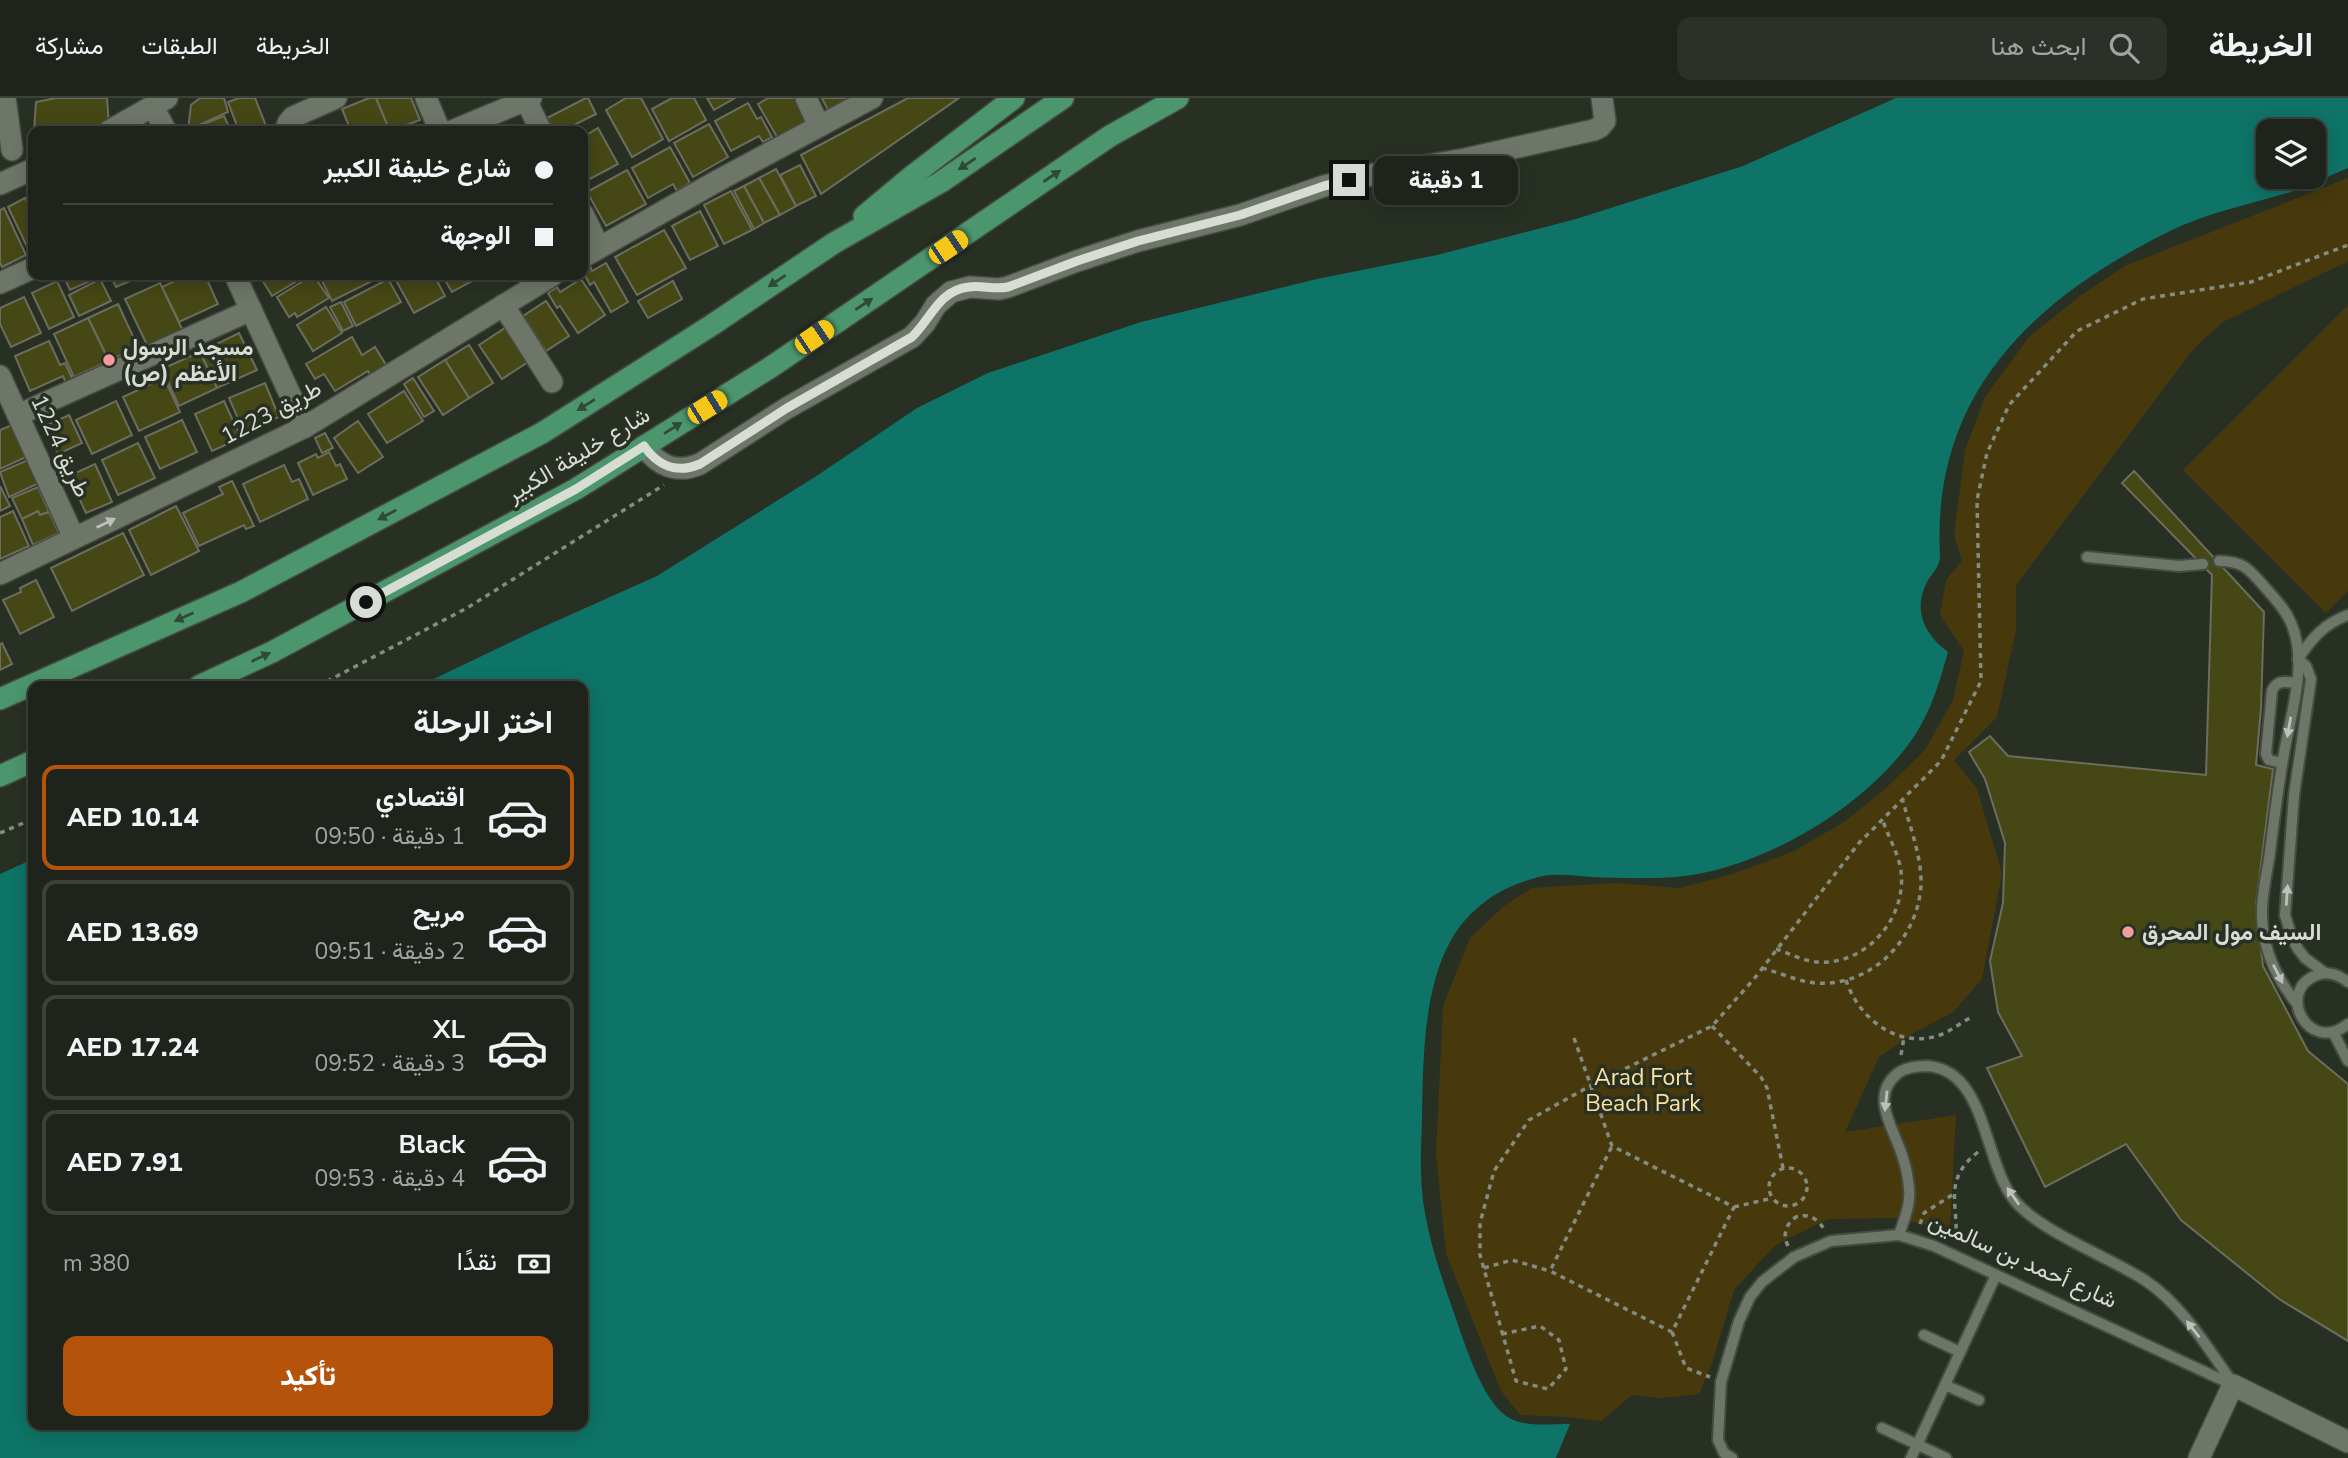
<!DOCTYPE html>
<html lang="ar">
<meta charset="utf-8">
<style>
body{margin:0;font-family:"Nunito Sans",Vazirmatn,sans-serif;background:#2b3028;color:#f1f3f6;direction:rtl;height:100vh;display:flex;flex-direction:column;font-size:26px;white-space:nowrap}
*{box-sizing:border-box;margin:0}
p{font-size:23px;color:#a1a4a3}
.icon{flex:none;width:38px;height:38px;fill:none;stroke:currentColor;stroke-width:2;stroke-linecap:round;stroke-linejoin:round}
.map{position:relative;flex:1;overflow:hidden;direction:ltr}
.sheet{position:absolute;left:28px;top:583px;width:560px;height:749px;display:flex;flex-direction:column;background:#1e241b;border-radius:14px;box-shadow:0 4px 18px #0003,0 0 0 2px #3c413a;direction:rtl}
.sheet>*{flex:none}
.guide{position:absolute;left:28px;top:28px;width:560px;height:154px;border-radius:14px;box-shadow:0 4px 18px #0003,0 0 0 2px #3c413a;direction:rtl;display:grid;align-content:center;height:154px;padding:0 35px;background:#1e241b}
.controls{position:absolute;left:2256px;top:21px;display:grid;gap:14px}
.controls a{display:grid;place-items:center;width:70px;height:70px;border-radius:14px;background:#1e241b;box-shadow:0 4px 18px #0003,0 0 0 2px #3c413a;font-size:35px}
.end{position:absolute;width:32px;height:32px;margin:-16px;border:9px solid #d7dcd5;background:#111;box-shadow:0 0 0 4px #111}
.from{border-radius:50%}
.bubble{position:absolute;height:49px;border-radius:14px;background:#1e241b;box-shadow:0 4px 18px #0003,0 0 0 2px #3c413a;font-size:23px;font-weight:800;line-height:49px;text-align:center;direction:rtl}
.car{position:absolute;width:21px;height:42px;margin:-21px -10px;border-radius:9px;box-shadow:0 0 5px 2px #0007;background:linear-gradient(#f5c518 24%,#345 0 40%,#f5c518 0 76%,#345 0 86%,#f5c518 0)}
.guide b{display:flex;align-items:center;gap:24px;height:66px;font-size:26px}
.guide b+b{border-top:2px solid #3c413a}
.guide i{width:18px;height:18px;background:#f1f3f6}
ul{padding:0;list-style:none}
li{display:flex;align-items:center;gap:21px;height:105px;margin:0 14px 10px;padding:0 21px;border:4px solid #3c413a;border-radius:14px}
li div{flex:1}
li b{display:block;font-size:26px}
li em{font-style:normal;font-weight:800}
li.active{border-color:#b45309}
li>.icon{width:63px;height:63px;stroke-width:1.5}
h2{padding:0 35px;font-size:32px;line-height:84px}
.pay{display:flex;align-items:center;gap:18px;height:77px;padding:0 35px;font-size:26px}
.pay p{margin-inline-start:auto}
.cta{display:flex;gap:14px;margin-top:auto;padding:14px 35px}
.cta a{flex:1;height:80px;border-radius:14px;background:#b45309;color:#fff;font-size:28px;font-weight:800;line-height:80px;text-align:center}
header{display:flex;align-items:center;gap:42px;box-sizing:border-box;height:98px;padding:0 35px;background:#1e241b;border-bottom:2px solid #3c413a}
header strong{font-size:33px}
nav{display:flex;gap:38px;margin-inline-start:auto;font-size:24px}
.search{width:490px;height:63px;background:#2b3028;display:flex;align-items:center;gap:18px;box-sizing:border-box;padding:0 24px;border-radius:14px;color:#a1a4a3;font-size:26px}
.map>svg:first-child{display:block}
</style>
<header>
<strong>الخريطة</strong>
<div class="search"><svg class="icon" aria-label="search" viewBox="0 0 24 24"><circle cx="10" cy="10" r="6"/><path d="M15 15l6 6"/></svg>ابحث هنا</div>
<nav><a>الخريطة</a><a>الطبقات</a><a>مشاركة</a></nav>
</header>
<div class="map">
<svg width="2348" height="1360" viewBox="0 0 2348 1360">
<rect width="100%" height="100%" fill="#283024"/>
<g fill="#48390d">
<path d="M2348,80V163L2223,224L2194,250L2016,487V532L1997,619L1954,662L1977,691L2002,775L1982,881L1953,914L1912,936L1879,959L1845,1034L1956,1017L1950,1132L1896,1120L1828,1121L1775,1147L1734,1192L1712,1265L1699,1296L1661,1300L1632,1297L1601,1323L1567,1319L1520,1317L1501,1293L1446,1156L1436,1056L1443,908L1470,840L1504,808L1532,790L1615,785L1680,790L1736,775L1794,753L1844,724L1885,691L1925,652L1953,602L1964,553L1940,517L1946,482L1962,463L1954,437L1965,352L1985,299L2029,239L2080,198L2125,168Z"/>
<path d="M2348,207V493L2326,515L2183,372Z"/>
</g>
<path fill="#0e7467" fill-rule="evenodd" d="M1896,0H2348V70C2330,77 2313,87 2294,93C2252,106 2208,114 2168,134C2033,201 1931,296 1940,458C1940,470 1931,475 1926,486C1913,513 1925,537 1948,554C1940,582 1932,611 1915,637C1868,708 1761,772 1676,779C1648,781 1619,780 1592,779C1578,778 1564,776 1550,777C1538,778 1522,784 1510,789C1486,799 1462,821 1450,844C1423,893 1423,965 1422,1020C1421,1051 1419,1084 1425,1115C1431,1150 1443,1184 1455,1218C1465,1246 1483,1307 1511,1321C1527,1329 1552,1326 1570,1326L1556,1360H0V776L33,761V1326H583V588H419L534,533L657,478L818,377L917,310L988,275L1141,224L1317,181L1437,157L1576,121L1743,68ZM2268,33H2314V79H2268Z"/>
<g fill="#454715" stroke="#6c6d5e" stroke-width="2">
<path d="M56,0H107L109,28L98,33H34L36,4Z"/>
<path d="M200,0H224L228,14L188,32L191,7Z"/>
<path d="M239,0H255L268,33H239L228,4Z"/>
<path d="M369,0H376L390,33H351L342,11Z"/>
<path d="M376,0H411L420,22L390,33Z"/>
<path d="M586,0H588L596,16L562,33H554L547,20Z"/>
<path d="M626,0H641L663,41L632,59L606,12Z"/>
<path d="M672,0H694L706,22L669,43L652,11Z"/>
<path d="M707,0H735L714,12Z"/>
<path d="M768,0H802L813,19L777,39L758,6Z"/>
<path d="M822,0H856L829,14Z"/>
<path d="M908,0H959L821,96L801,57Z"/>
<path d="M748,5L757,21L761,19L772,39L763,44L759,38L731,53L715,23Z"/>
<path d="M224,18L231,33H198L196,29Z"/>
<path d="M709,26L728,59L693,79L674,45Z"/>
<path d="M598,30L618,66L590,81L583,69V39Z"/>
<path d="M670,49L690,85L677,93L673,86L648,100L632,70Z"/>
<path d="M800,67L816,98L796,108L780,77Z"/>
<path d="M776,71L796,108L780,117L759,80Z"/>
<path d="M627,72L646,106L606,128L587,94Z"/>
<path d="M759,80L780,117L764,125L744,88Z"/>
<path d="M744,88L764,125L754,131L734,93Z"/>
<path d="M731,93L752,132L724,146L704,107Z"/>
<path d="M25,100L33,118V156L31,157L8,109Z"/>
<path d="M4,110L26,157L2,169L0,164V112Z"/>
<path d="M700,113L718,148L690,162L672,128Z"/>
<path d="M664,132L686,170L637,197L615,159Z"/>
<path d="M606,165L628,204L611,214L594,184L590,187L583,173L590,168L592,173Z"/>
<path d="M63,177H96L97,180L70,192Z"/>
<path d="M110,177H144L116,189Z"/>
<path d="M188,177H205L218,206L179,224L162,189Z"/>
<path d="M259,177H307L272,198Z"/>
<path d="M313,177L329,200L297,219L295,215L289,219L277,199Z"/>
<path d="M330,177H384L332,203L321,181Z"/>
<path d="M393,177H434L445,198L414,215Z"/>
<path d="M442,177H483L452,194Z"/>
<path d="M100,181L111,203L79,218L69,197Z"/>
<path d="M388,181L401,204L356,228L344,204Z"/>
<path d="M581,181L605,217L578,235L560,208L557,210L548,195L557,189L560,194Z"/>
<path d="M57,183L74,219L49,231L32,195Z"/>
<path d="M673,183L682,201L648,220L638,203Z"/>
<path d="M160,185L183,233L148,249L125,201Z"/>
<path d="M24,199L41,235L11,249L0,226V210Z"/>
<path d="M546,203L569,238L546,253L523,218Z"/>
<path d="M341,204L353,228L343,233L330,209Z"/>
<path d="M118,206L138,249L109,263L88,220Z"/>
<path d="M326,209L342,235L313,253L297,227Z"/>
<path d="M88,220L109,263L74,279L54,236Z"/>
<path d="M505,230L528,264L502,281L479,247Z"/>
<path d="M239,235L257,272L217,290L200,254Z"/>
<path d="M352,239L362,257L375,249L386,267L370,277L368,273L335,293L324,276L315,281L306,266Z"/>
<path d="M49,243L60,267L65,265L73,282L66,285L63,278L30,293L15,258Z"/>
<path d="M469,247L493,285L469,300L445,262Z"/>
<path d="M200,254L217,290L179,308L162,271Z"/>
<path d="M445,262L469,300L443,317L418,279Z"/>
<path d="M164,280L180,314L139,333L123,299Z"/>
<path d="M413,280L434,313L424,319L404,286Z"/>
<path d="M265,285L279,319L244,334L229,300Z"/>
<path d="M404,293L423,323L387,345L368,316Z"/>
<path d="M116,303L132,337L92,356L76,322Z"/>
<path d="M224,303L241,340L212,353L195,316Z"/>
<path d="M69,317L82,345L58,356L45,328Z"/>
<path d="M182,322L197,354L160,371L145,339Z"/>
<path d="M358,323L383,359L358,375L334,340Z"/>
<path d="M12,327L26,359L0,371V332Z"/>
<path d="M325,335L333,350L322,355L315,340Z"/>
<path d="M138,345L155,380L118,397L102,362Z"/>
<path d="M329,354L336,368L340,366L347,381L313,397L298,365L316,356L318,360Z"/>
<path d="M28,362L39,385L9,399L0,374Z"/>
<path d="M95,366L112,404L86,415L69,378Z"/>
<path d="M284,367L292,384L299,381L308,401L260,424L243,386Z"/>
<path d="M2134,373L2264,514L2261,610L2256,667L2273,671L2256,806L2263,868L2308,953L2348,986V1243L2279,1201L2181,1122L2126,1046L2045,1089L1987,970L2022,958L1998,914L1990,863L2003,805L2005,745L1985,681L1969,654L1990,638L2008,658L2206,677L2212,477L2122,385Z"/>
<path d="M232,383L254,428L246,431L244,427L199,448L183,415L223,396L219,389Z"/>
<path d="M0,388L10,408L0,413Z"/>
<path d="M38,389L49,414L40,417L38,413L22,421L12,400Z"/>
<path d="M176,408L199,453L151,477L129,432Z"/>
<path d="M13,413L29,448L0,461V419Z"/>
<path d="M38,413L40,417L49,414L59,435L33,447L22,421Z"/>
<path d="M123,435L144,477L72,513L51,470Z"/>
<path d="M36,482L54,519L20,536L3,502L21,494L20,490Z"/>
<path d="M2,545L12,566L0,572V546Z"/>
</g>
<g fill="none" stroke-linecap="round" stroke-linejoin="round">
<defs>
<g id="lane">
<path d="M2087,459L2179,468L2203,466"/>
<path d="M2219,463C2242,463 2248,470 2263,487C2273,499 2285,510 2291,525C2308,563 2292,611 2285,650C2278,687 2274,724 2269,761C2266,779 2261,800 2262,819C2263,851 2277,881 2297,906"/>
<path d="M2298,561L2306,568L2311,581L2294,697L2285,817L2292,840L2298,851L2305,860L2325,875"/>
<path d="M2298,561C2312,540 2324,526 2348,517"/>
<path d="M2282,665L2269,662L2266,656L2272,593C2277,581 2286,584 2296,585"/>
<path d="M2348,884C2339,877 2328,873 2317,877C2275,892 2308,958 2348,926"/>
<path d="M2333,934L2348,963"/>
<path d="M1899,1137C1904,1122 1911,1106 1909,1090C1908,1078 1905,1065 1901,1054C1893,1030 1870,998 1897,976C1905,969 1918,968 1928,968C1987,973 1983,1064 2015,1103C2042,1135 2110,1159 2146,1183C2182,1207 2207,1249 2232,1284"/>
<path d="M1924,1237L1960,1254"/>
<path d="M1945,1287L1979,1302"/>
<path d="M1882,1330L1946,1360"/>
<path d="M1732,1360L1724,1355L1718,1342L1721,1284L1739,1223L1750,1199L1762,1184L1794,1159L1831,1143L1899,1137L1934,1148L2233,1287"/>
<path d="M1911,1360L1996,1177"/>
</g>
<g id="street">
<path d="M5,0L12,52"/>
<path d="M426,0L440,33"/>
<path d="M525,0L541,33"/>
<path d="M806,0L819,28"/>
<path d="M153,9L166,33"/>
<path d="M286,33L288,25L293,19L336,0"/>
<path d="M452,33L531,0"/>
<path d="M583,116L599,149"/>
<path d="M583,159L719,82L872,0"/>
<path d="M235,177L305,329"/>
<path d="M0,185L33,170"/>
<path d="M503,207L552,284"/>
<path d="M0,278L74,440"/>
<path d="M18,317L251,212"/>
<path d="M644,348C658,368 677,376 700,366L787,310L912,239L925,225L936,207L951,194L970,189L999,191L1008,189L1077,163L1138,143L1240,117L1324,88L1375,76L1465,61L1594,32L1600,29L1605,23L1602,0"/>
<path d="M0,476L305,329L553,177"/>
<path d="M2199,1360L2233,1287L2348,1344"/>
</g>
<g id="secondary">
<path d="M109,33L167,0"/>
<path d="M0,86L33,71"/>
</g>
<g id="primary">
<path d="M864,118L912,78L1014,0"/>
<path d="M199,588L272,554L576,391L771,269L1110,38L1178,0"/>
<path d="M0,601L241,494L542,335L712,227L834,145L941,84L1063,0"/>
<path d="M0,678L33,663"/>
</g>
</defs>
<use href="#lane" stroke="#444b41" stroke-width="14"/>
<use href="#street" stroke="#444b41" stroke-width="24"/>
<use href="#secondary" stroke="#444b41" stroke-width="24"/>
<use href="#primary" stroke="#444b41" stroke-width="24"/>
<g stroke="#848b81" stroke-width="3.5" stroke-dasharray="5 5" stroke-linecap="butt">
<path d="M318,588L467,510L664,387"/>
<path d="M0,735L33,721"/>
<path d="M1776,851C1788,855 1804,863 1817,864C1865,868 1907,821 1901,773C1899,757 1888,738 1883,723"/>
<path d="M1762,870C1777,874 1793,881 1808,884C1867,894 1918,843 1921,787C1922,760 1910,729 1903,703"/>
<path d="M1846,882C1858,920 1898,952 1940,937C1951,933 1960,925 1970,920"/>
<path d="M1712,928L1761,979L1767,990L1783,1070"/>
<path d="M1574,940L1612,1048L1734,1109L1672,1234L1550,1173L1612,1048"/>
<path d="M1901,957L1904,939"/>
<circle cx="1788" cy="1089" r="19"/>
<path d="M1734,1109L1773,1100"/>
<path d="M1920,1126L1924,1115L1952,1097"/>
<path d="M1956,1141C1958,1103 1943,1082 1978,1054"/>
<path d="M1788,1148C1782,1136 1786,1126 1796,1119C1810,1115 1817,1121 1825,1132"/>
<path d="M1484,1170L1512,1162L1550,1173"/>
<path d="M1672,1234L1686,1270L1710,1279"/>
<path d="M1502,1236L1540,1228L1559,1242L1566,1271L1548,1291L1516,1283L1480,1157V1125L1494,1073L1529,1022L1590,988L1712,928L1754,881L1859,745L1941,663L1981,583L1977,402L1987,355L2009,307L2077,233L2143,201L2251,184L2348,147"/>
</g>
<use href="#lane" stroke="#6d7668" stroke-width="10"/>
<use href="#street" stroke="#6d7668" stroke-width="21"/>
<use href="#secondary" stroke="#6d7668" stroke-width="21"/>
<use href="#primary" stroke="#4c966d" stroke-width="21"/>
</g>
<defs><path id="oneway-solid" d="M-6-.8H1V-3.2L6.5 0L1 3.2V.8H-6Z" transform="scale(1.75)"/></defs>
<g fill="#314a36">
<use href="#oneway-solid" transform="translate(967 66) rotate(146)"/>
<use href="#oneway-solid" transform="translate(1052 78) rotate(-34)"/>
<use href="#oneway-solid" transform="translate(777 183) rotate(146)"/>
<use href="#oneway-solid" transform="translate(864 206) rotate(-34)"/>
<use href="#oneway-solid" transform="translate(586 307) rotate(148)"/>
<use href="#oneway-solid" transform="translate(673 330) rotate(-32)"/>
<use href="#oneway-solid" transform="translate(387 417) rotate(152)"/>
<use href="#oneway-solid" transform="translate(184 519) rotate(156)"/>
<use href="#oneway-solid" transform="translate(261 559) rotate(-25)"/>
</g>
<g fill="#bcc2ba">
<use href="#oneway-solid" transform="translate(106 425) rotate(-26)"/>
<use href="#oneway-solid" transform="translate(2289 629) rotate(100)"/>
<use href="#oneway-solid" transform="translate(2287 797) rotate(-86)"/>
<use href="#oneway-solid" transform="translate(2278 876) rotate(63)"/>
<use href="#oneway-solid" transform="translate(1886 1003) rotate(96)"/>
<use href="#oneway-solid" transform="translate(2013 1098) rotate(-125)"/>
<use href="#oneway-solid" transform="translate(2193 1231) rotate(-128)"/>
</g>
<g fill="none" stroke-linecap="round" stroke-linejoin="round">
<path stroke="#d7dcd5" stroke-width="9" d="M366,504L576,391L644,348C658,368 677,376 700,366L787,310L912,239C931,221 939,192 969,189C982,187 994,192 1008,189L1077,163L1138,143L1240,117L1324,88L1349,82"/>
</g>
<g fill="#f59b9b" stroke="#283024" stroke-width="2.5">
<circle cx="109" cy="262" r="7"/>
<circle cx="2128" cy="834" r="7"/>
</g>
<g text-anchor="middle" stroke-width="7" stroke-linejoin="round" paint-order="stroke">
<g font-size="23" font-weight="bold" fill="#d7dcd5" stroke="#283024" text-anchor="start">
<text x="123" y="257">مسجد الرسول<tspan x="123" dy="26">الأعظم (ص)</tspan></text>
<text x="2142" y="842">السيف مول المحرق</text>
</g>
<g font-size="23" fill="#d7dcd5" stroke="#283024">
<text transform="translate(271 314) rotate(-28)" y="8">طريق 1223</text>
<text transform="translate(61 348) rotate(65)" y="8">طريق 1224</text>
<text transform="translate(578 356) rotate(-31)" y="8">شارع خليفة الكبير</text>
<text transform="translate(2023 1162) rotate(24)" y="8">شارع أحمد بن سالمين</text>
</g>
<g font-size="23" fill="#fee29b" stroke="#283024">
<text x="1643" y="987">Arad Fort<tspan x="1643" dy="26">Beach Park</tspan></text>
</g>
</g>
</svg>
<div class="controls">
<a><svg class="icon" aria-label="layers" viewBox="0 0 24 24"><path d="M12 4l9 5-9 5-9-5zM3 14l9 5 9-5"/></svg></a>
</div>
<i class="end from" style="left:366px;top:504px"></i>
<i class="end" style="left:1349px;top:82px"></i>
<div class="bubble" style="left:1374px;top:58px;width:144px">1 دقيقة</div>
<i class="car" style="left:948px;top:149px;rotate:56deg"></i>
<i class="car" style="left:814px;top:239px;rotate:56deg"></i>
<i class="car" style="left:707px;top:309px;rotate:58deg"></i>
<div class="guide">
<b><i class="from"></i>شارع خليفة الكبير</b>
<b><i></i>الوجهة</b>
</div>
<section class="sheet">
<h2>اختر الرحلة</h2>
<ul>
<li class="active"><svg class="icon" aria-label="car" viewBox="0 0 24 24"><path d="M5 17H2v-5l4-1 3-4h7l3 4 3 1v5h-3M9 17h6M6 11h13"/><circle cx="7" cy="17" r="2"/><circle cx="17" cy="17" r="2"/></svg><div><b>اقتصادي</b><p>1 دقيقة · 09:50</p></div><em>AED 10.14</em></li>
<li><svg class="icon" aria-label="car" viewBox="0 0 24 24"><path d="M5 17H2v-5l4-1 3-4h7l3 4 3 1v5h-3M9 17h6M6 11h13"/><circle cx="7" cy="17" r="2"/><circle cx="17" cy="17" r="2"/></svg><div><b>مريح</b><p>2 دقيقة · 09:51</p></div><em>AED 13.69</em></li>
<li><svg class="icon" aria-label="car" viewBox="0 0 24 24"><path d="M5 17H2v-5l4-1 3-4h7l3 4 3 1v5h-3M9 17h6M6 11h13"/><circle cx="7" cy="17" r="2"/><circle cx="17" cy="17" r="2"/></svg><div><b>XL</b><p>3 دقيقة · 09:52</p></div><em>AED 17.24</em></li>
<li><svg class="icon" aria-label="car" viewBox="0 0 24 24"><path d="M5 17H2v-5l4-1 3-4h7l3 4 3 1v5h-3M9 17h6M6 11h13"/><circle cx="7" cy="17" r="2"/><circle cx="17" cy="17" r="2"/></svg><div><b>Black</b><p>4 دقيقة · 09:53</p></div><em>AED 7.91</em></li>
</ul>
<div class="pay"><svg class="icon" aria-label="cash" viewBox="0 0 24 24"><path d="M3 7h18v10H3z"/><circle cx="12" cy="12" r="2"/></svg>نقدًا<p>380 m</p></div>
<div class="cta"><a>تأكيد</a></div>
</section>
</div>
